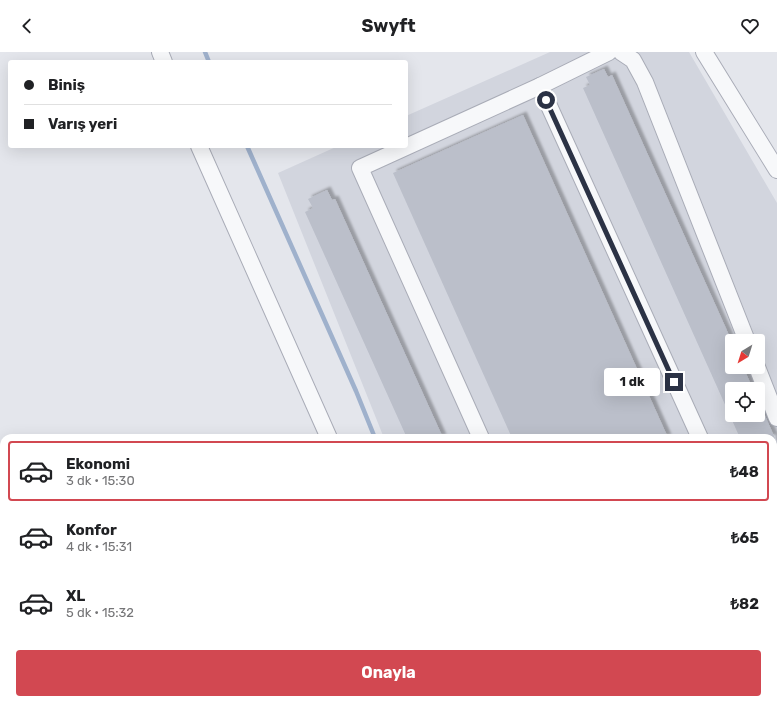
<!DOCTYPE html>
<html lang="tr">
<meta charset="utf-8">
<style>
body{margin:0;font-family:Rubik,sans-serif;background:#f6f6f6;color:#202124;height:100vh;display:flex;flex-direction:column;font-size:15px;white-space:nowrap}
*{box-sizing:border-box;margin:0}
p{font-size:13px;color:#757577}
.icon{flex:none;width:22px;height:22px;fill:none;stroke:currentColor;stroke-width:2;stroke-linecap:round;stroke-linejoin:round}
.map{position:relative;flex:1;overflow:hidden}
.drawer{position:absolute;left:0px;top:382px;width:777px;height:270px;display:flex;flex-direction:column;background:#fff;border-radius:12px 12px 0 0;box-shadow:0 4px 16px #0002}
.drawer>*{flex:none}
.banner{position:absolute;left:8px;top:8px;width:400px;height:88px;border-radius:4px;box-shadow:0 4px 16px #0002;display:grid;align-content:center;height:88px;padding:0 16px;background:#fff}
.needle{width:26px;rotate:218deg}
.fabs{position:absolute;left:725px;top:282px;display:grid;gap:8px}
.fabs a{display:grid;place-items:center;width:40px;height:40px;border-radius:4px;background:#fff;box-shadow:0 4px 16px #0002;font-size:20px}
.end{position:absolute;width:18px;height:18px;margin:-9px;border:5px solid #2b3245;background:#fff;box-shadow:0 0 0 2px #fff}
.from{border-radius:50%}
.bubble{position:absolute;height:28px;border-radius:4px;background:#fff;box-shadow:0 4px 16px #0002;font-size:13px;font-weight:700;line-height:28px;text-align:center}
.banner b{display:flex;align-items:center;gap:14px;height:38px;font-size:15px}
.banner b+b{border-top:1px solid #e0e0e0}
.banner i{width:10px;height:10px;background:#202124}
ul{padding:7px 0 0;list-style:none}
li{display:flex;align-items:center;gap:12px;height:60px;margin:0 8px 6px;padding:0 8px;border:2px solid transparent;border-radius:4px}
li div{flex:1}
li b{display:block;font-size:15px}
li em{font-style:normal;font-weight:700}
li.selected{border-color:#d24851}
li>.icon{width:36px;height:36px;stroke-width:1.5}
.action{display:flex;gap:8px;margin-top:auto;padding:8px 16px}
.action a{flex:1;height:46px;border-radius:4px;background:#d24851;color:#fff;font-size:16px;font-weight:700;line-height:46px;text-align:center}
header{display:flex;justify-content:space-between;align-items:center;height:52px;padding:0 16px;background:#fff;font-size:18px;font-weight:700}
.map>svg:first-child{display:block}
</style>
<header><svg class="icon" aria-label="back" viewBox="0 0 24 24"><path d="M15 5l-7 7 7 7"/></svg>Swyft<svg class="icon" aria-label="heart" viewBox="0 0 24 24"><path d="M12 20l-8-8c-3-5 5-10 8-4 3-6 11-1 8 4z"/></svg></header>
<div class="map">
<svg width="777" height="652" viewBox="0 0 777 652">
<defs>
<filter id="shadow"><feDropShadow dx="3.5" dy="-3.5" stdDeviation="1" flood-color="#0004"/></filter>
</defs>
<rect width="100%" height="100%" fill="#e4e6ec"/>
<g fill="#d2d5de" fill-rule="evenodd">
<path d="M550,0H689L777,151V479L773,482V386H384L278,121L338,94H406V64ZM732,289H758V315H732ZM732,337H758V363H732Z"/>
<path d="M434,648H547L541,652H434Z"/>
</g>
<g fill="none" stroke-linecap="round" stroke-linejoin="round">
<g stroke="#9fb1cc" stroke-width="4.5">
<path d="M205,0L209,10"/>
<path d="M247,94L356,339L375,386"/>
<path d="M415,652V648"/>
</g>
</g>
<g fill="#bbbfca" filter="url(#shadow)">
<path d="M604,17L608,25L612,23L732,290V315H743L753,337H732V363H758V348L777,391L773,393V386H740L583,36L590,33L586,25Z"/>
<path d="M523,63L668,386H512L393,121Z"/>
<path d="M327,138L332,148L335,147L443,386H407L305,160L313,156L308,147Z"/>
<path d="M433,648H469L459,652H435Z"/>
<path d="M675,648H761L764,652H670Z"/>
</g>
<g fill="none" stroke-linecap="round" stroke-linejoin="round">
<defs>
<g id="minor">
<path d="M160,0L164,10"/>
<path d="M621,0L633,8L645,30L747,289"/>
<path d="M704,0L777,118"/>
<path d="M540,34L700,386"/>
<path d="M199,94L329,386"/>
<path d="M757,315L777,366"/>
<path d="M481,386L360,116L540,34L609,0"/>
<path d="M773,454L777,452"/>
<path d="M773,581L777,586"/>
<path d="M369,652L370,648"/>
</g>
<g id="major">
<path d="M773,511L777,508"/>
<path d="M575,652L580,648"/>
</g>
<g id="highway">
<path d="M0,477L4,483"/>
<path d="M0,536L4,542"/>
<path d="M75,648L77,652"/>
<path d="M113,648L115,652"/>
</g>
</defs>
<use href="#minor" stroke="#a9acb7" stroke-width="18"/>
<use href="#major" stroke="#a3a9b8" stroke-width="22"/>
<use href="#highway" stroke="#8b92a3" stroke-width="24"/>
<use href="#minor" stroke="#f7f8fa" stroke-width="16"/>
<use href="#major" stroke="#fff" stroke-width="20"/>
<use href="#highway" stroke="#fff" stroke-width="22"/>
</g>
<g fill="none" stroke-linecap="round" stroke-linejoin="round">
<path stroke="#2b3245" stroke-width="5" d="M546,48L674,330"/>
</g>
</svg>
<div class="fabs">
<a><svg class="needle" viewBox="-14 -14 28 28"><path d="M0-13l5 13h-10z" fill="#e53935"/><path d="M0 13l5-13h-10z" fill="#757577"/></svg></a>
<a><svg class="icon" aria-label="locate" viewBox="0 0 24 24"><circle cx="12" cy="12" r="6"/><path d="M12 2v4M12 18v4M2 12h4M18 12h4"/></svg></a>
</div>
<i class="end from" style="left:546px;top:48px"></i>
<i class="end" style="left:674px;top:330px"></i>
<div class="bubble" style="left:604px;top:316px;width:56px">1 dk</div>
<div class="banner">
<b><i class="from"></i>Biniş</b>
<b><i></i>Varış yeri</b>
</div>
<section class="drawer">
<ul>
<li class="selected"><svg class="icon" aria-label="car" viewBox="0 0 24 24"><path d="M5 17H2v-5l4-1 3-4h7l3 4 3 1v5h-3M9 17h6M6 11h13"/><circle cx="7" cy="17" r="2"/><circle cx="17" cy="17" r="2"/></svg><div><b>Ekonomi</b><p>3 dk · 15:30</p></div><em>₺48</em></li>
<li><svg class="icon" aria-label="car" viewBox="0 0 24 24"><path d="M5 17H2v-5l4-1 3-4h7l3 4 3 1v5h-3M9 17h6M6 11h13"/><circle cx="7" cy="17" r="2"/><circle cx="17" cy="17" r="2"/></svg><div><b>Konfor</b><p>4 dk · 15:31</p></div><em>₺65</em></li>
<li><svg class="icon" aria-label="car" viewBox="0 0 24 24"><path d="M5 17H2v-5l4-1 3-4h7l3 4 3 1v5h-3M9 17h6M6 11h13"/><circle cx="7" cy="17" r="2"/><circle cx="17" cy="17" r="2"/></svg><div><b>XL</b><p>5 dk · 15:32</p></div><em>₺82</em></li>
</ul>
<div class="action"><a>Onayla</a></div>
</section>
</div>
